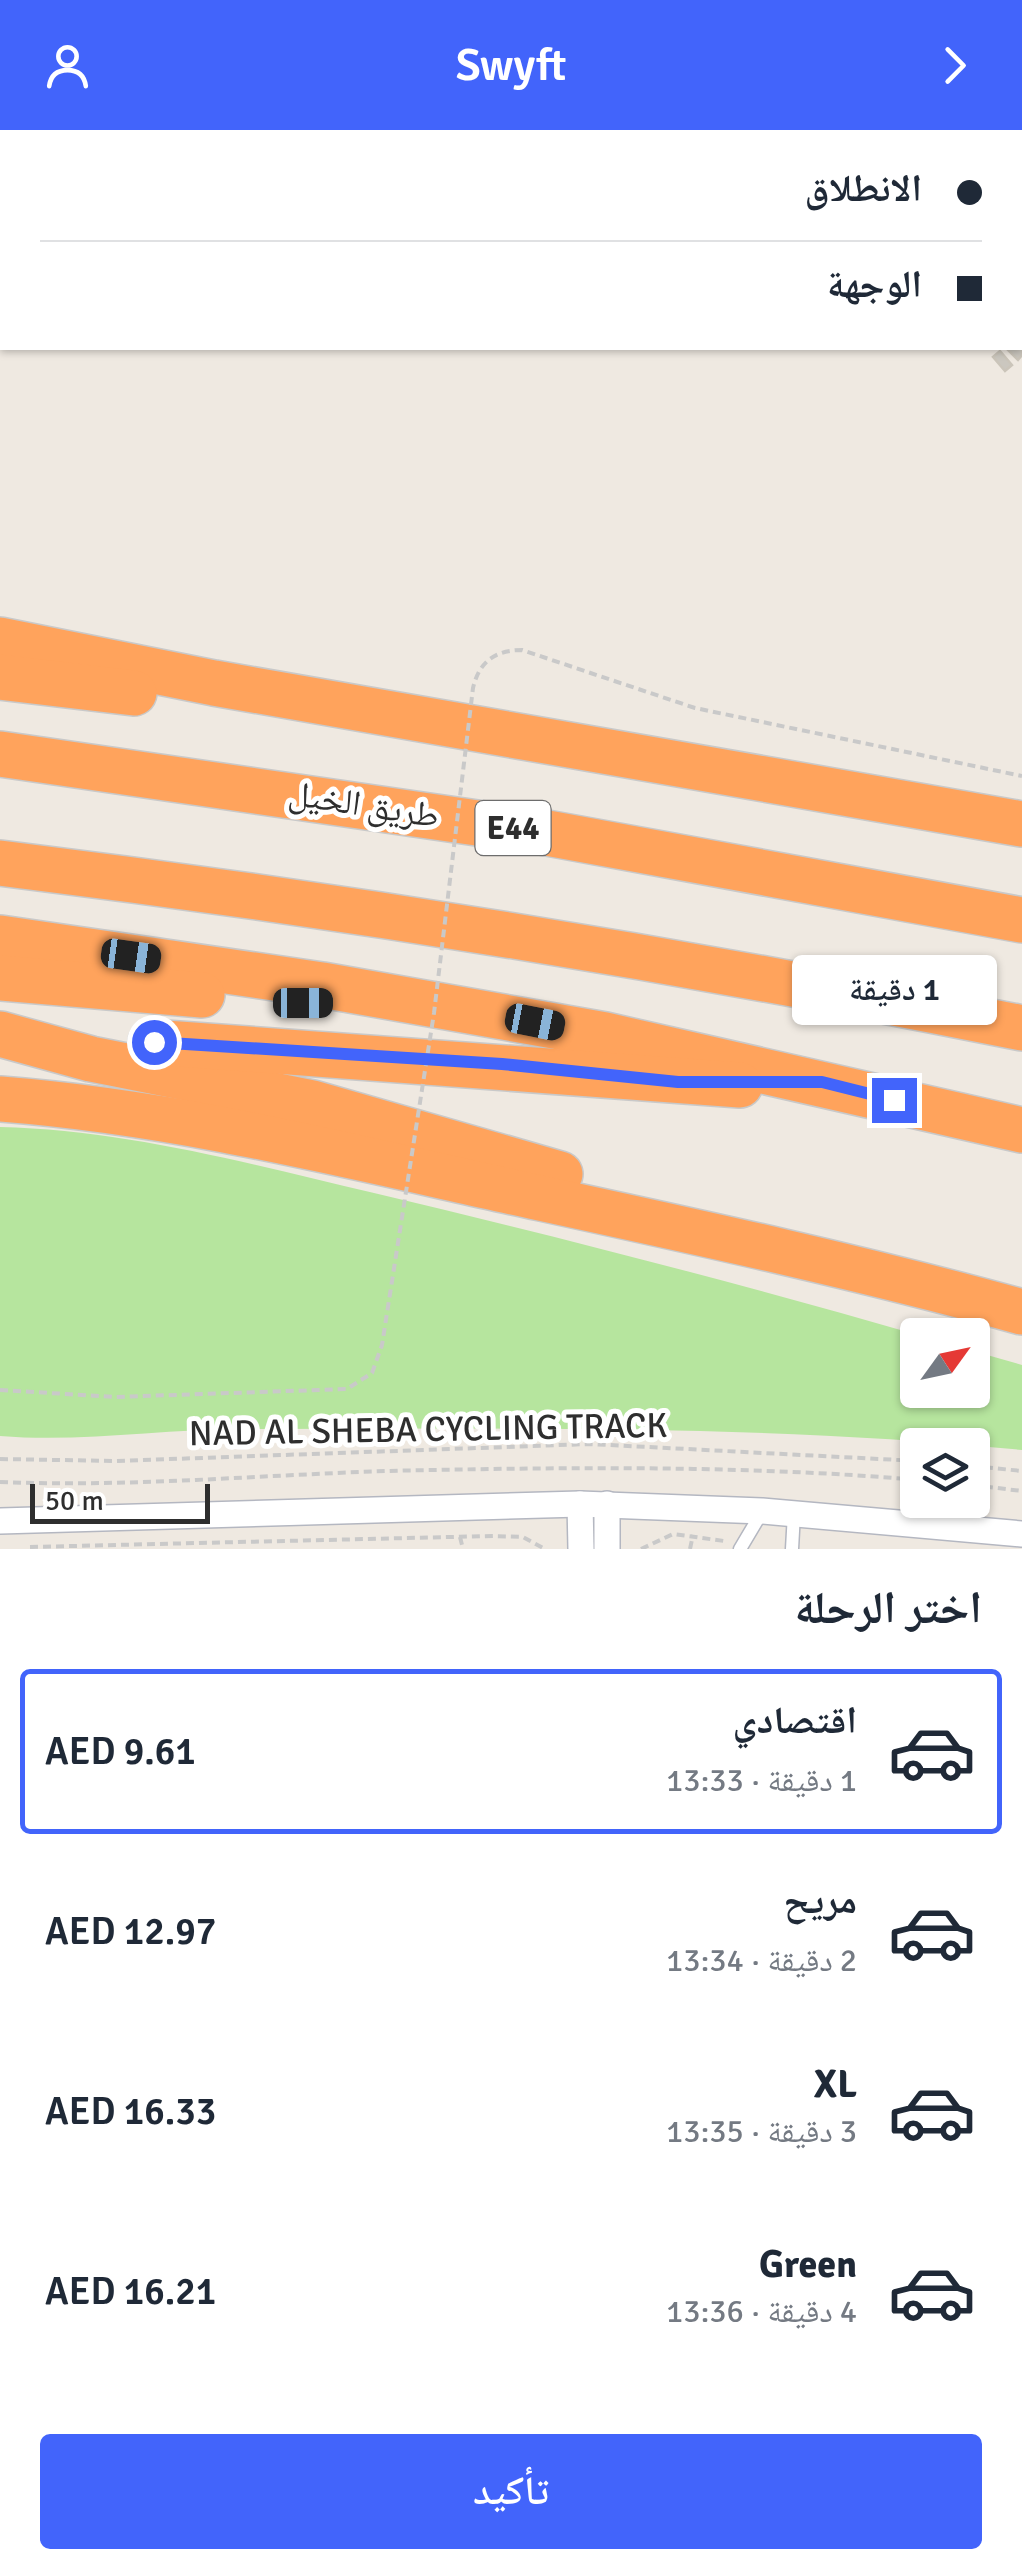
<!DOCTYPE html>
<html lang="ar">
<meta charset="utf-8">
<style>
body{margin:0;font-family:Signika,"Noto Naskh Arabic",sans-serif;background:#f2f2f3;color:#1f2937;direction:rtl;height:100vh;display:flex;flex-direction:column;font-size:38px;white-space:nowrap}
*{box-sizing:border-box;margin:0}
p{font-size:32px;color:#747a83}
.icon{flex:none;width:55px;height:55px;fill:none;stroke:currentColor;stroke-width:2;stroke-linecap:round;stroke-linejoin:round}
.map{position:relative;height:1419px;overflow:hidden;direction:ltr}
.drawer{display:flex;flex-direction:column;background:#fff;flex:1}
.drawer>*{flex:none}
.hud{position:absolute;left:0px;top:0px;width:1022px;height:220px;box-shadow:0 2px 8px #0004;direction:rtl;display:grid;align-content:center;height:220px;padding:0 40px;background:#fff}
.needle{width:65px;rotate:57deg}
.tools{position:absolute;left:900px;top:1188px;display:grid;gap:20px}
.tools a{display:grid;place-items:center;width:90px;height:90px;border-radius:10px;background:#fff;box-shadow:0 2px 8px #0004;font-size:50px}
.scale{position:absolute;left:30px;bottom:25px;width:180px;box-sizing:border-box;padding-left:10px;border:5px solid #2e2e2e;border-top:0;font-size:28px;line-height:35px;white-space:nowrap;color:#2e2e2e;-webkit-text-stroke:8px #fff;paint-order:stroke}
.end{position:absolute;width:45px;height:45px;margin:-22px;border:12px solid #4264fb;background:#fff;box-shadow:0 0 0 5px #fff}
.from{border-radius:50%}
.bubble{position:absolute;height:70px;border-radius:10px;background:#fff;box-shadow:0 2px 8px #0004;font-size:32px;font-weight:600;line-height:70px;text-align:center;direction:rtl}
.car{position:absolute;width:30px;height:60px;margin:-30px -15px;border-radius:12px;box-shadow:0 0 8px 2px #0007;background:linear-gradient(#222 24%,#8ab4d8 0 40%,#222 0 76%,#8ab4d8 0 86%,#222 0)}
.hud b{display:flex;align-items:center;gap:35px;height:95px;font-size:38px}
.hud b+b{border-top:2px solid #e0e1e3}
.hud i{width:25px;height:25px;background:#1f2937}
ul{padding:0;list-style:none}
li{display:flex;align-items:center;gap:30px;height:165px;margin:0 20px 15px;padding:0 20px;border:5px solid transparent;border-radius:10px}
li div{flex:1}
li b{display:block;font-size:38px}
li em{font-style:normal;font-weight:600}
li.selected{border-color:#4264fb}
li>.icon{width:90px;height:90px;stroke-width:1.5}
h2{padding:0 40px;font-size:45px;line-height:120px}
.cta{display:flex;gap:20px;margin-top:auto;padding:20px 40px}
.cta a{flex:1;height:115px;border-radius:10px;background:#4264fb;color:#fff;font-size:40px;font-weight:600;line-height:115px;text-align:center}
header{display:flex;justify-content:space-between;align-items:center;height:130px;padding:0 40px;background:#4264fb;color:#fff;font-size:45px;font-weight:600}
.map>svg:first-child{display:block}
</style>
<header><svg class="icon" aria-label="forward" viewBox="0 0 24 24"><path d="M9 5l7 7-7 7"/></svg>Swyft<svg class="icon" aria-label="person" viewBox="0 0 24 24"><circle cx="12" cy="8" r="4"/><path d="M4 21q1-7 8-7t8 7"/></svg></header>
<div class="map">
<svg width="1022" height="1419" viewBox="0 0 1022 1419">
<rect width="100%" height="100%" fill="#efe9e1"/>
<path fill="#b6e59e" d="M0,997C126,1000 251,1034 374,1063C556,1106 738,1153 918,1205V1260H972L973,1221L1022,1235V1320C765,1294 507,1299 250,1299C167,1298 83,1313 0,1306Z"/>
<g fill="#cbc7bf" stroke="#cbc5ba" stroke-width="2.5">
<path d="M834,0H908L911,2H836Z"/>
<path d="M1022,187V225L1018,230L1006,218H1020Z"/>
<path d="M1000,221L1012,235L1005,241L993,227Z"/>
</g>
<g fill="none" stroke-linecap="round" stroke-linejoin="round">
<defs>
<g id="lane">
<path d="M320,0L322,2"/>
<path d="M740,1419L762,1382"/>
<path d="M792,1419L794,1383"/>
</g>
<g id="street">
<path d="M580,1374L581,1419"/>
<path d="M0,1391L580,1374L762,1381L1022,1404"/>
<path d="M607,1419V1374"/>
</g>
<g id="highway">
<path d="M0,510L214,553L1022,694"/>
<path d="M0,547L134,563"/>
<path d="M0,624L547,703L1022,790"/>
<path d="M0,733C343,775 683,830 1022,898"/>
<path d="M0,808L322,855L605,905L1022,1000"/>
<path d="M0,848L202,865"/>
<path d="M0,904L91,929L313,973L560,1044"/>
<path d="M151,912L740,955"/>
<path d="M0,969C170,982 333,1022 499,1059C674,1097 849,1134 1022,1182"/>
</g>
</defs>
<use href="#lane" stroke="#b4b7c1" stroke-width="15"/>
<use href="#street" stroke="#b4b7c1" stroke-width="28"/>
<use href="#highway" stroke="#c9c9c9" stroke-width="48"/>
<g stroke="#c9c9c9" stroke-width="4" stroke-dasharray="8 5" stroke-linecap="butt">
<path d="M0,1329L116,1331L590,1314L918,1331"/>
<path d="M972,1336L1022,1341"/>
<path d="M0,1352C145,1358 287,1342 432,1340C593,1337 757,1336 918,1350"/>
<path d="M972,1355L1022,1361"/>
<path d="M460,1407L463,1419"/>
<path d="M30,1417L493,1406L523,1407L545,1419"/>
<path d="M641,1419L673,1404L724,1411"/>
<path d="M690,1419L693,1405"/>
</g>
<use href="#lane" stroke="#fff" stroke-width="12"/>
<use href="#street" stroke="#fff" stroke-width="25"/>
<use href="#highway" stroke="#ffa35c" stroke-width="45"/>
<path stroke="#c9c9c9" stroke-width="4" stroke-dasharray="8 5" stroke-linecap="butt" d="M0,1260L116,1267L347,1259L372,1243L382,1215L434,883L473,558C479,532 495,520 522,520L695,578L1022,646"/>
</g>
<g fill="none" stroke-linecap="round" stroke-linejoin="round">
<path stroke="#4264fb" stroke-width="12" d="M154,912L502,934L678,952H822L894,970"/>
</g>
<g text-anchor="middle" stroke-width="10" stroke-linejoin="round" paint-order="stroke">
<rect fill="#fff" stroke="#6d6d6d" stroke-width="2.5" x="475.5" y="671" width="75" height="54" rx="8"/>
<g font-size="32" font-weight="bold" fill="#2e2e2e">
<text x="513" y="709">E44</text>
</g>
<g font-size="35" fill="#2e2e2e" stroke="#fff">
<text transform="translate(364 674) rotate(9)" y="12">طريق الخيل</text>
<text transform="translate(428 1299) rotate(-1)" y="12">NAD AL SHEBA CYCLING TRACK</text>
</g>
</g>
</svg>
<div class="tools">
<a><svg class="needle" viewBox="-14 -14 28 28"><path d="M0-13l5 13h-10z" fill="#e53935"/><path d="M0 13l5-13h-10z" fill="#747a83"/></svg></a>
<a><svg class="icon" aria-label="layers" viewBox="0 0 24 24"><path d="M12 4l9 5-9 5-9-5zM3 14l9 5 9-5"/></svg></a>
</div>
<div class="scale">50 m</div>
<i class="end from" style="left:154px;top:912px"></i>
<i class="end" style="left:894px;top:970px"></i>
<div class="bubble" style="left:792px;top:825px;width:205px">1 دقيقة</div>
<i class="car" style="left:131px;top:826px;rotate:98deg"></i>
<i class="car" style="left:303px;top:873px;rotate:90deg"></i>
<i class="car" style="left:535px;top:892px;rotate:101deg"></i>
<div class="hud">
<b><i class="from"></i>الانطلاق</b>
<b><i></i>الوجهة</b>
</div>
</div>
<section class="drawer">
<h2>اختر الرحلة</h2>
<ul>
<li class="selected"><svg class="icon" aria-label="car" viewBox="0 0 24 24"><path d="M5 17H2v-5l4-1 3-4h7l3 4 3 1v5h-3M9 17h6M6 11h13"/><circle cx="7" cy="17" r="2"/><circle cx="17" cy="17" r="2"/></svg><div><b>اقتصادي</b><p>1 دقيقة · 13:33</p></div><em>AED 9.61</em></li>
<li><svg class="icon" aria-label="car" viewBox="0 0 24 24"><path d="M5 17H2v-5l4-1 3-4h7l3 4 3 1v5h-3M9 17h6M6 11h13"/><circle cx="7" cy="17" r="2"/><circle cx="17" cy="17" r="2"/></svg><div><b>مريح</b><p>2 دقيقة · 13:34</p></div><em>AED 12.97</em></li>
<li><svg class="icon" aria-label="car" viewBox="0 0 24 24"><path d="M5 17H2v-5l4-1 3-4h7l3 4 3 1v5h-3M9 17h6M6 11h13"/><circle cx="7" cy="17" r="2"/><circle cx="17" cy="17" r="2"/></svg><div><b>XL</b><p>3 دقيقة · 13:35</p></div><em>AED 16.33</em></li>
<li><svg class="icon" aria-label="car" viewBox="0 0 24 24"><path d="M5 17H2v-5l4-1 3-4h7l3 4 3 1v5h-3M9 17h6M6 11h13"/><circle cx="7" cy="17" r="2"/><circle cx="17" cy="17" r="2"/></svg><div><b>Green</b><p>4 دقيقة · 13:36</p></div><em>AED 16.21</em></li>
</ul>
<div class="cta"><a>تأكيد</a></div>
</section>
